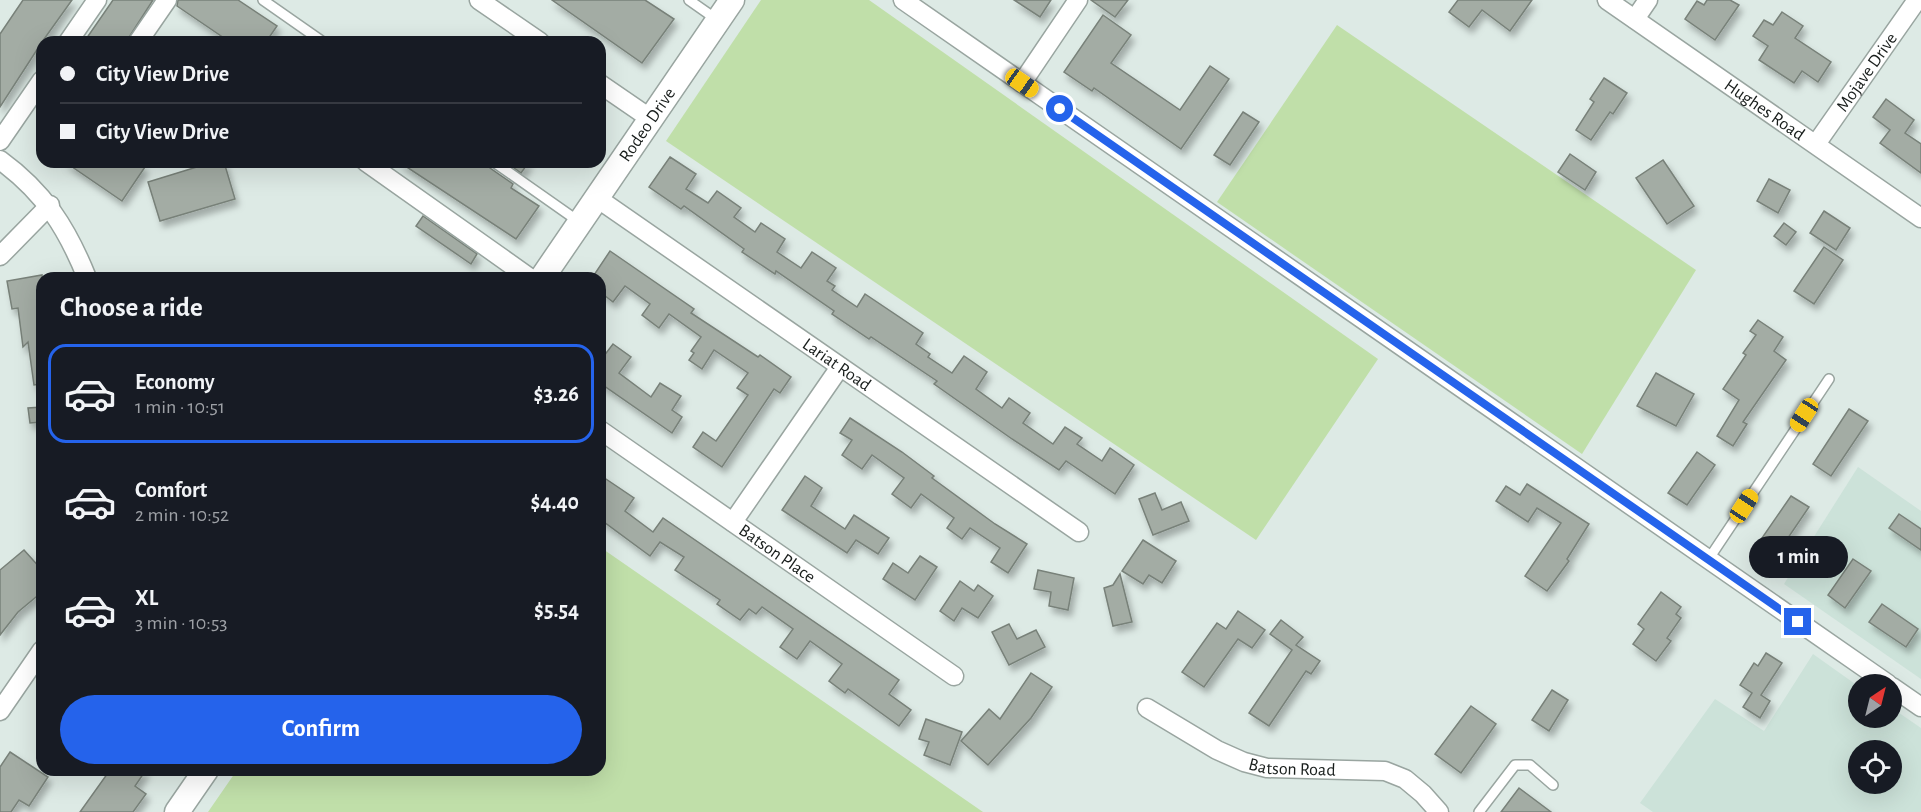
<!DOCTYPE html>
<meta charset="utf-8">
<style>
body{margin:0;font-family:"Alegreya Sans",sans-serif;background:#20242c;color:#f1f3f6;height:100vh;display:flex;flex-direction:column;font-size:22px;white-space:nowrap}
*{box-sizing:border-box;margin:0}
p{font-size:20px;color:#9ea1a6}
.icon{flex:none;width:33px;height:33px;fill:none;stroke:currentColor;stroke-width:2;stroke-linecap:round;stroke-linejoin:round}
.map{position:relative;flex:1;overflow:hidden}
.sheet{position:absolute;left:36px;top:272px;width:570px;height:504px;display:flex;flex-direction:column;background:#171b24;border-radius:18px;box-shadow:0 6px 24px #0002}
.sheet>*{flex:none}
.top-card{position:absolute;left:36px;top:36px;width:570px;height:132px;border-radius:18px;box-shadow:0 6px 24px #0002;display:grid;align-content:center;height:132px;padding:0 24px;background:#171b24}
.needle{width:39px;rotate:35deg}
.controls{position:absolute;left:1848px;top:674px;display:grid;gap:12px}
.controls a{display:grid;place-items:center;width:54px;height:54px;border-radius:50%;background:#171b24;box-shadow:0 6px 24px #0002;font-size:30px}
.end{position:absolute;width:27px;height:27px;margin:-14px;border:8px solid #2563eb;background:#fff;box-shadow:0 0 0 3px #fff}
.from{border-radius:50%}
.bubble{position:absolute;height:42px;border-radius:21px;background:#171b24;box-shadow:0 6px 24px #0002;font-size:20px;font-weight:700;line-height:42px;text-align:center}
.car{position:absolute;width:18px;height:36px;margin:-18px -9px;border-radius:8px;box-shadow:0 0 4px 2px #0007;background:linear-gradient(#f5c518 24%,#345 0 40%,#f5c518 0 76%,#345 0 86%,#f5c518 0)}
.top-card b{display:flex;align-items:center;gap:21px;height:57px;font-size:22px}
.top-card b+b{border-top:2px solid #363941}
.top-card i{width:15px;height:15px;background:#f1f3f6}
ul{padding:0;list-style:none}
li{display:flex;align-items:center;gap:18px;height:99px;margin:0 12px 9px;padding:0 12px;border:3px solid transparent;border-radius:18px}
li div{flex:1}
li b{display:block;font-size:22px}
li em{font-style:normal;font-weight:700}
li.on{border-color:#2563eb}
li>.icon{width:54px;height:54px;stroke-width:1.5}
h2{padding:0 24px;font-size:27px;line-height:72px}
.button{display:flex;gap:12px;margin-top:auto;padding:12px 24px}
.button a{flex:1;height:69px;border-radius:36px;background:#2563eb;color:#fff;font-size:24px;font-weight:700;line-height:69px;text-align:center}
.map>svg:first-child{display:block}
</style>
<div class="map">
<svg width="1921" height="812" viewBox="0 0 1921 812">
<defs>
<filter id="shadow"><feDropShadow dx="3.5" dy="6" stdDeviation="3" flood-color="#0004"/></filter>
</defs>
<rect width="100%" height="100%" fill="#ddeae5"/>
<g fill="#cce2d9" fill-rule="evenodd">
<path d="M1858,467L1921,511V679L1784,584Z"/>
<path d="M1813,654L1858,686V717H1892V708L1921,728V812H1653L1640,803L1715,699L1764,731ZM1858,750H1892V783H1858Z"/>
</g>
<g fill="#c0dfa9">
<path d="M761,0H869L1378,359L1256,540L666,141Z"/>
<path d="M1337,25L1696,270L1582,454L1217,202Z"/>
<path d="M600,547L983,812H208L237,770H600Z"/>
</g>
<g fill="#a3aca4" stroke="#788179" stroke-width="1.5" filter="url(#shadow)">
<path d="M23,0H72L42,42L0,107V34Z"/>
<path d="M113,0H153L126,42H84Z"/>
<path d="M178,0H238L277,26L266,42H230L177,6Z"/>
<path d="M552,0H645L674,19L642,63Z"/>
<path d="M1014,0H1051L1040,17Z"/>
<path d="M1091,0H1128L1115,17Z"/>
<path d="M1458,0H1532L1510,31L1482,10L1469,27L1449,12Z"/>
<path d="M1707,0H1730L1739,5L1715,40L1685,19L1697,1L1704,5Z"/>
<path d="M1782,12L1803,26L1795,38L1831,62L1818,82L1802,71L1794,83L1759,60L1768,46L1753,36L1764,20L1773,25Z"/>
<path d="M1103,15L1131,35L1111,63L1180,110L1210,66L1229,79L1181,149L1094,88L1092,91L1064,72Z"/>
<path d="M1604,78L1627,93L1613,114L1610,112L1591,140L1576,130L1594,102L1590,99Z"/>
<path d="M1886,99L1914,120L1905,133L1921,144V173L1880,143L1890,130L1873,117Z"/>
<path d="M1243,112L1259,122L1230,165L1214,155Z"/>
<path d="M1570,154L1596,172L1585,190L1558,172Z"/>
<path d="M670,157L696,174L686,189L708,203L717,191L741,208L734,217L755,232L761,223L785,239L777,252L801,268L812,252L836,268L827,281L835,286L832,290L857,307L865,294L923,333L916,344L930,354L928,357L952,373L964,356L987,372L976,389L1002,408L1009,398L1030,413L1023,423L1053,444L1065,427L1082,438L1077,444L1102,461L1110,448L1134,465L1115,494L1066,461L1059,470L1012,439L934,384L937,381L871,337L869,339L832,314L834,311L776,271L775,274L742,252L744,249L684,206L681,209L649,187Z"/>
<path d="M1663,160L1694,206L1667,224L1636,178Z"/>
<path d="M65,162H137L145,167L122,201Z"/>
<path d="M213,162H224L235,199L160,221L148,182Z"/>
<path d="M399,162H487L490,168L513,184L511,188L539,206L516,239Z"/>
<path d="M506,162H529L521,173Z"/>
<path d="M1769,179L1790,190L1778,213L1757,201Z"/>
<path d="M1824,211L1850,228L1836,250L1810,233Z"/>
<path d="M423,216L477,254L471,264L416,226Z"/>
<path d="M1784,223L1796,232L1786,245L1774,236Z"/>
<path d="M1824,247L1843,260L1814,304L1794,291Z"/>
<path d="M610,251L694,309L691,313L758,357L760,355L791,377L780,393L774,389L722,467L693,447L703,432L716,441L748,395L737,388L748,373L714,350L702,369L689,360L694,353L691,351L701,337L669,314L659,328L642,315L650,304L625,286L613,302L600,292V278H592Z"/>
<path d="M42,275V384L34,385L28,342L23,347L18,308L12,309L7,281Z"/>
<path d="M1758,320L1783,337L1774,351L1786,360L1743,422L1747,424L1733,446L1717,436L1739,400L1723,389L1746,355L1743,353L1756,335L1750,331Z"/>
<path d="M613,344L631,357L619,373L651,397L660,383L681,396L672,410L682,417L672,433L600,383V361Z"/>
<path d="M1656,373L1694,394L1676,426L1637,406Z"/>
<path d="M42,407V422L30,423L28,408Z"/>
<path d="M1849,409L1868,421L1831,476L1813,464Z"/>
<path d="M850,418L902,452L934,476L932,478L995,524L1027,544L1008,573L991,562L1000,548L970,528L962,539L947,528L954,518L921,494L911,508L892,494L904,478L872,455L862,469L842,455L852,440L840,433Z"/>
<path d="M1697,452L1715,465L1687,505L1668,493Z"/>
<path d="M600,475L634,498L625,511L653,532L663,518L899,680L889,694L911,710L899,726L848,689L845,693L829,681L842,664L810,641L797,659L780,647L793,629L762,607L756,614L749,609L740,620L717,604L720,600L675,570L684,557L660,542L650,556L600,519Z"/>
<path d="M805,476L822,488L811,506L845,529L854,515L889,538L878,554L856,540L847,553L782,510Z"/>
<path d="M1527,484L1589,524L1567,559L1569,561L1547,591L1525,576L1561,523L1537,508L1528,522L1496,501L1506,486L1520,495Z"/>
<path d="M1155,493L1162,510L1181,502L1189,521L1153,535L1139,499Z"/>
<path d="M1791,496L1809,507L1771,563L1753,551Z"/>
<path d="M1899,514L1921,529V550L1889,528Z"/>
<path d="M1143,540L1176,561L1162,583L1149,575L1143,584L1122,571Z"/>
<path d="M24,550L42,570V592L18,612L0,635V570Z"/>
<path d="M920,556L937,567L915,600L883,579L893,563L908,573Z"/>
<path d="M1853,559L1871,571L1845,608L1828,595Z"/>
<path d="M1038,570L1074,578L1068,610L1049,606L1051,592L1034,589Z"/>
<path d="M1120,574L1132,622L1113,626L1104,588L1113,585Z"/>
<path d="M960,581L974,591L978,585L993,596L978,618L962,608L954,621L940,611Z"/>
<path d="M1661,592L1681,607L1676,614L1681,618L1667,638L1671,641L1656,661L1633,644L1644,629L1638,624Z"/>
<path d="M1882,604L1918,629L1906,647L1869,622Z"/>
<path d="M1238,611L1265,630L1252,648L1238,639L1204,687L1182,672L1217,623L1226,629Z"/>
<path d="M1281,620L1303,637L1296,645L1320,661L1311,674L1306,671L1269,726L1249,713L1292,650L1270,634Z"/>
<path d="M1009,624L1017,639L1036,630L1045,647L1009,665L992,632Z"/>
<path d="M1766,653L1782,663L1761,695L1770,701L1760,718L1743,707L1752,693L1740,685L1754,663L1758,666Z"/>
<path d="M1031,673L1052,687L1031,718L988,765L961,741L989,709L1000,719Z"/>
<path d="M1552,690L1568,700L1549,731L1532,720Z"/>
<path d="M1471,706L1496,724L1461,773L1435,754Z"/>
<path d="M926,719L962,732L950,765L924,755L929,742L919,739Z"/>
<path d="M10,752L48,777L29,806L19,800L11,812H0V767Z"/>
<path d="M110,770H146L135,786L146,794L133,812H80Z"/>
<path d="M1519,788L1551,812H1501Z"/>
</g>
<g fill="none" stroke-linecap="round" stroke-linejoin="round">
<defs>
<g id="service">
<path d="M263,0L323,42"/>
<path d="M689,0L716,19"/>
<path d="M494,162L578,221"/>
<path d="M1708,560L1829,379"/>
<path d="M1479,812L1515,765H1530L1553,785"/>
</g>
<g id="minor">
<path d="M479,0L540,42"/>
<path d="M903,0L1888,684"/>
<path id="s1" d="M1607,0L1921,218"/>
<path d="M1635,19L1648,0"/>
<path d="M68,42L97,0"/>
<path d="M138,42L167,0"/>
<path d="M1022,83L1078,0"/>
<path d="M600,84L651,119"/>
<path d="M0,141L42,80"/>
<path id="s2" d="M1816,144L1917,0"/>
<path d="M0,160C44,192 67,228 87,278"/>
<path d="M366,162L530,278"/>
<path id="s3" d="M597,198L1079,532"/>
<path d="M0,256L50,205"/>
<path id="s4" d="M600,430L954,676"/>
<path d="M733,522L840,367"/>
<path d="M1892,687L1921,707"/>
<path id="s5" d="M1147,708L1217,750L1244,762L1267,768L1385,771L1405,779L1423,794L1439,812"/>
<path d="M0,711L42,650"/>
</g>
<g id="tertiary">
<path id="s6" d="M542,278L732,0"/>
<path d="M177,812L206,770"/>
</g>
</defs>
<use href="#service" stroke="#99a5a0" stroke-width="12"/>
<use href="#minor" stroke="#99a5a0" stroke-width="21"/>
<use href="#tertiary" stroke="#99a5a0" stroke-width="27"/>
<use href="#service" stroke="#fff" stroke-width="9"/>
<use href="#minor" stroke="#fff" stroke-width="18"/>
<use href="#tertiary" stroke="#fff" stroke-width="24"/>
</g>
<g fill="none" stroke-linecap="round" stroke-linejoin="round">
<path stroke="#2563eb" stroke-width="8" d="M1060,109L1798,622"/>
</g>
<g text-anchor="middle" stroke-width="4.5" stroke-linejoin="round" paint-order="stroke">
<g font-size="18" fill="#181d1b" stroke="#ddeae5">
<text dy="6" stroke="none"><textPath href="#s2" startOffset="88">Mojave Drive</textPath></text>
<text dy="6" stroke="none"><textPath href="#s1" startOffset="192">Hughes Road</textPath></text>
<text dy="6" stroke="none"><textPath href="#s6" startOffset="186">Rodeo Drive</textPath></text>
<text dy="6" stroke="none"><textPath href="#s3" startOffset="292">Lariat Road</textPath></text>
<text dy="6" stroke="none"><textPath href="#s4" startOffset="216">Batson Place</textPath></text>
<text dy="6" stroke="none"><textPath href="#s5" startOffset="160">Batson Road</textPath></text>
</g>
</g>
</svg>
<div class="controls">
<a><svg class="needle" viewBox="-14 -14 28 28"><path d="M0-13l5 13h-10z" fill="#e53935"/><path d="M0 13l5-13h-10z" fill="#9ea1a6"/></svg></a>
<a><svg class="icon" aria-label="locate" viewBox="0 0 24 24"><circle cx="12" cy="12" r="6"/><path d="M12 2v4M12 18v4M2 12h4M18 12h4"/></svg></a>
</div>
<i class="end from" style="left:1060px;top:109px"></i>
<i class="end" style="left:1798px;top:622px"></i>
<div class="bubble" style="left:1749px;top:536px;width:99px">1 min</div>
<i class="car" style="left:1022px;top:83px;rotate:125deg"></i>
<i class="car" style="left:1804px;top:415px;rotate:213deg"></i>
<i class="car" style="left:1744px;top:506px;rotate:33deg"></i>
<div class="top-card">
<b><i class="from"></i>City View Drive</b>
<b><i></i>City View Drive</b>
</div>
<section class="sheet">
<h2>Choose a ride</h2>
<ul>
<li class="on"><svg class="icon" aria-label="car" viewBox="0 0 24 24"><path d="M5 17H2v-5l4-1 3-4h7l3 4 3 1v5h-3M9 17h6M6 11h13"/><circle cx="7" cy="17" r="2"/><circle cx="17" cy="17" r="2"/></svg><div><b>Economy</b><p>1 min · 10:51</p></div><em>$3.26</em></li>
<li><svg class="icon" aria-label="car" viewBox="0 0 24 24"><path d="M5 17H2v-5l4-1 3-4h7l3 4 3 1v5h-3M9 17h6M6 11h13"/><circle cx="7" cy="17" r="2"/><circle cx="17" cy="17" r="2"/></svg><div><b>Comfort</b><p>2 min · 10:52</p></div><em>$4.40</em></li>
<li><svg class="icon" aria-label="car" viewBox="0 0 24 24"><path d="M5 17H2v-5l4-1 3-4h7l3 4 3 1v5h-3M9 17h6M6 11h13"/><circle cx="7" cy="17" r="2"/><circle cx="17" cy="17" r="2"/></svg><div><b>XL</b><p>3 min · 10:53</p></div><em>$5.54</em></li>
</ul>
<div class="button"><a>Confirm</a></div>
</section>
</div>
